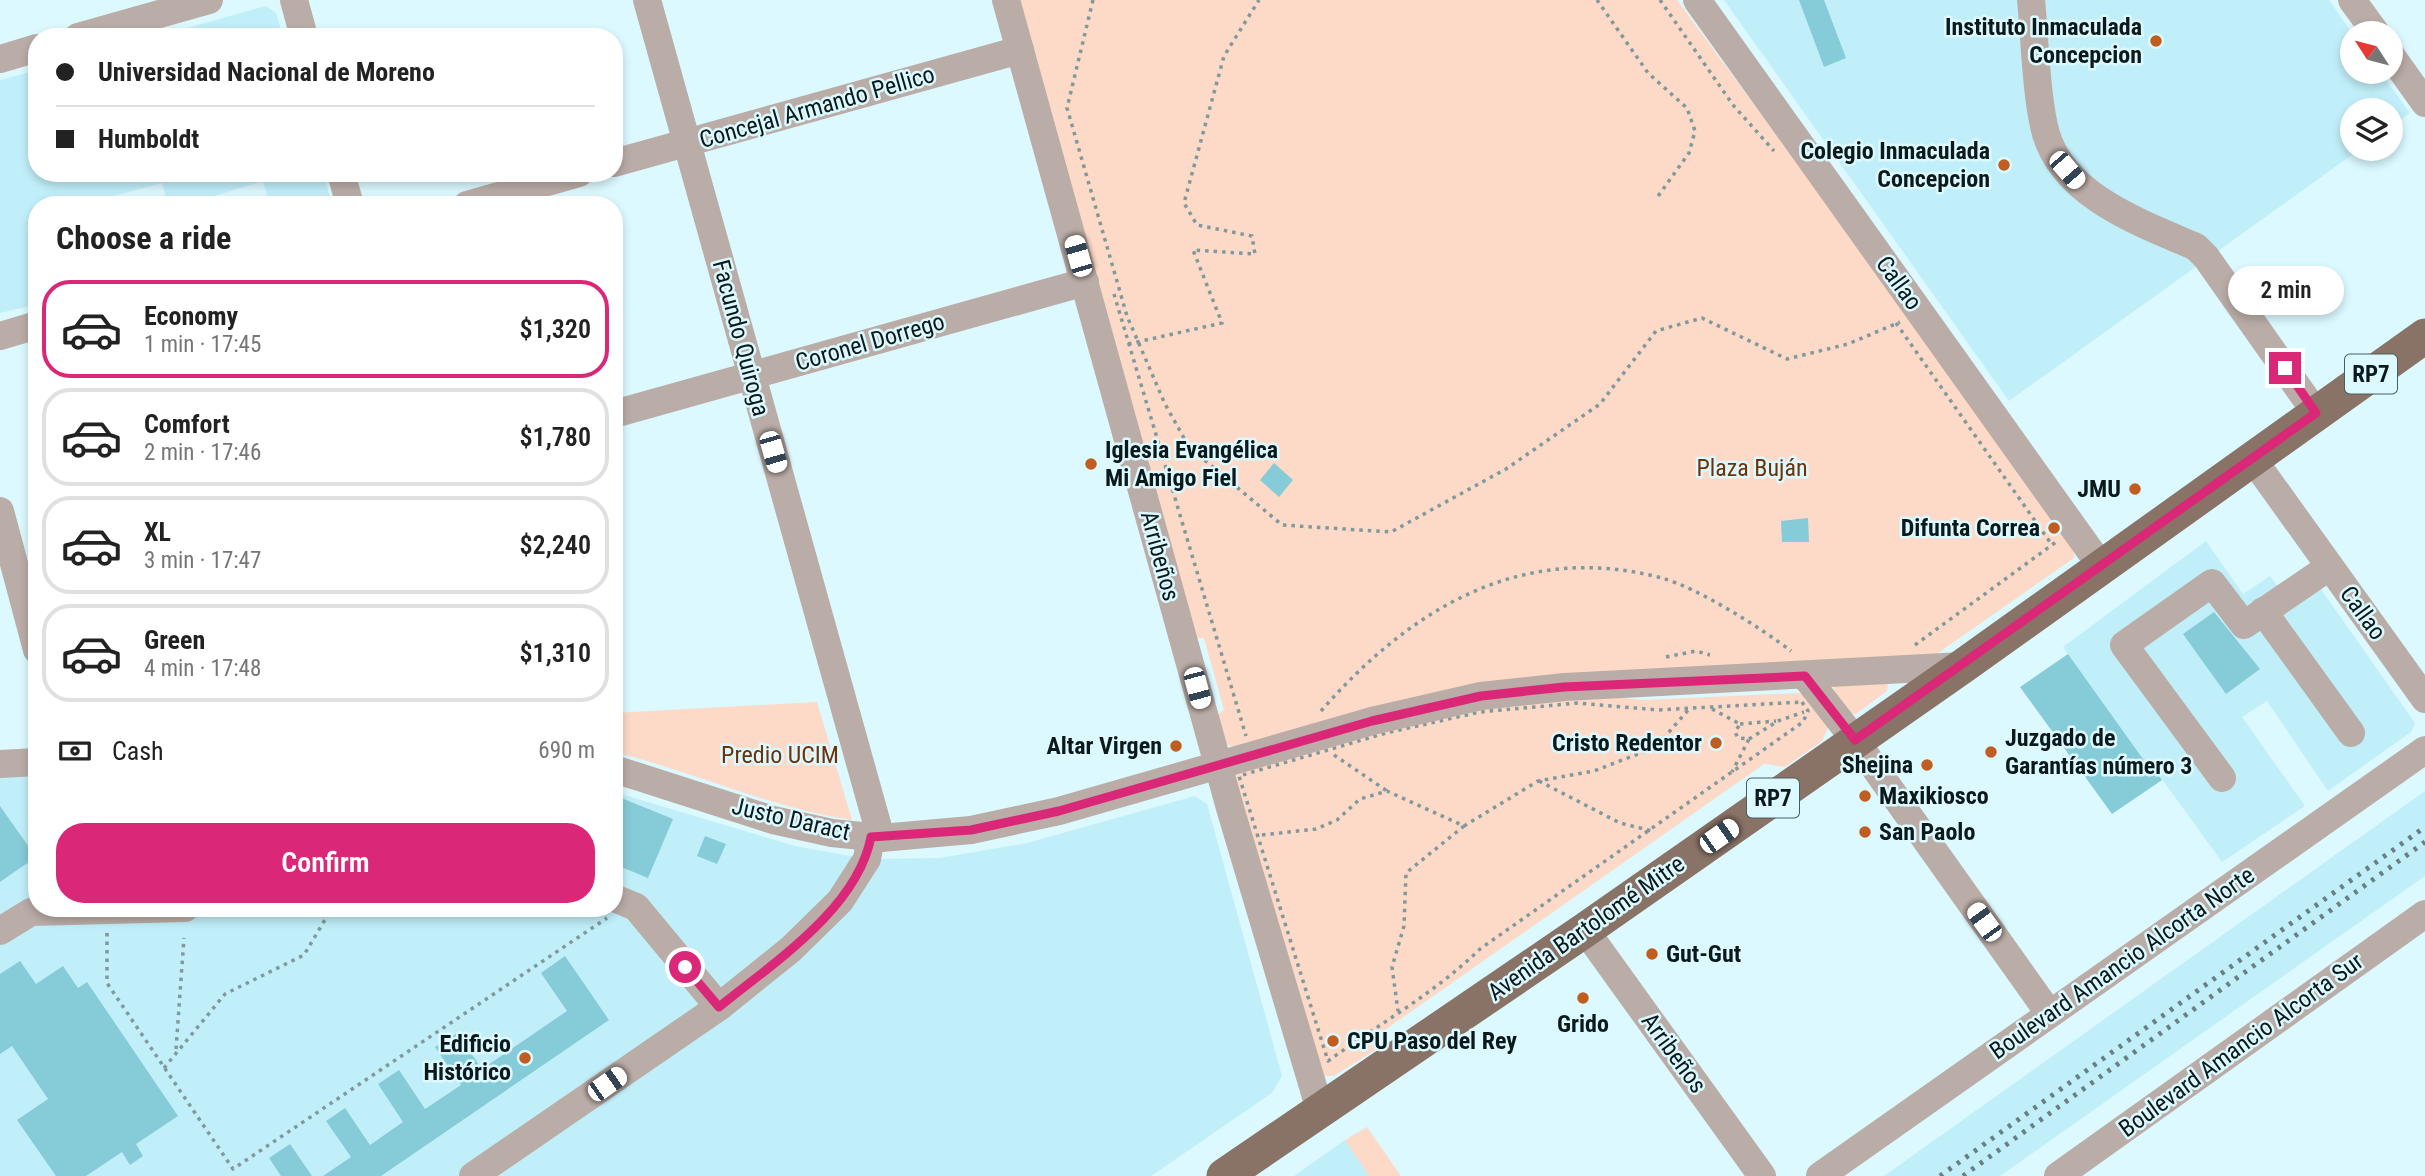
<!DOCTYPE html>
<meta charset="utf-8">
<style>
body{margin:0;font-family:"Roboto Condensed",sans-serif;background:#f2f2f2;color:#222;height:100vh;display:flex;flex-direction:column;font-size:26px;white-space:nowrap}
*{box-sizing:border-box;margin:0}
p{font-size:23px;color:#767676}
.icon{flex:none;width:38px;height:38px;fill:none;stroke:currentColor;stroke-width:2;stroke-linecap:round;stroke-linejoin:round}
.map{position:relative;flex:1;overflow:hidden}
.details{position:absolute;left:28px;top:196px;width:595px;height:721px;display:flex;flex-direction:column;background:#fff;border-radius:28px;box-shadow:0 4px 10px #0003}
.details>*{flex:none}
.guide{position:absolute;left:28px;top:28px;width:595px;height:154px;border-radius:28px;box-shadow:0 4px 10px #0003;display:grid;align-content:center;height:154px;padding:0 28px;background:#fff}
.needle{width:46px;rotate:306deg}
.controls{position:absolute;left:2340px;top:21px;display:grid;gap:14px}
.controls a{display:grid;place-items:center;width:63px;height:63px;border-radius:50%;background:#fff;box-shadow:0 4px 10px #0003;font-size:35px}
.end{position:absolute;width:32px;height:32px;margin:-16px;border:9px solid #db2777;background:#fff;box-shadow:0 0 0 4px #fff}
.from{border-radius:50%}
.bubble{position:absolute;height:49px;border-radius:24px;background:#fff;box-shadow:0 4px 10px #0003;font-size:23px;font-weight:600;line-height:49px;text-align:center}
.car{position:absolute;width:21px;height:42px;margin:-21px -10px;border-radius:9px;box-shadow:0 0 5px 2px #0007;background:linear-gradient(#fff 24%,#345 0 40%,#fff 0 76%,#345 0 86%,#fff 0)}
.guide b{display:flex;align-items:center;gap:24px;height:66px;font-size:26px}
.guide b+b{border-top:2px solid #e0e0e0}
.guide i{width:18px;height:18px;background:#222}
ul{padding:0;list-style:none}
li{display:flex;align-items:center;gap:21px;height:98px;margin:0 14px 10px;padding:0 14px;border:4px solid #e0e0e0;border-radius:28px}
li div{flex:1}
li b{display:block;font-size:26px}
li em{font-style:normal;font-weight:600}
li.on{border-color:#db2777}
li>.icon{width:63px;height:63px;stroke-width:1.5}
h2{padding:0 28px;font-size:32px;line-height:84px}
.pay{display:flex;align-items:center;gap:18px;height:77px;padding:0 28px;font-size:26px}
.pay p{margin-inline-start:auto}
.primary-button{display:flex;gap:14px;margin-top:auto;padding:14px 28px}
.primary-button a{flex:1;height:80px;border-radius:28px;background:#db2777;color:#fff;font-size:28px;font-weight:600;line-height:80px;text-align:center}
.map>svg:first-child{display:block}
</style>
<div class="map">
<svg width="2425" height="1176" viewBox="0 0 2425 1176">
<rect width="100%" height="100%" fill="#dbf9ff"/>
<g fill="#c1eff9">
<path d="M1724,0H2329L2352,33V72H2380L2410,113L2391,127L2390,110H2352V149H2360L2009,401Z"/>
<path d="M266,6L276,13L283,37H155Z"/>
<path d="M37,70V173H323L332,205H270L263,181L184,205H168L162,183L98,200L99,205H37V282L29,285L35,305L0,313V80Z"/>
<path d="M2206,541L2243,594L2270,576L2279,588L2306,568L2415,723L2411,732L2328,791L2267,701L2242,717L2305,806L2222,862L2151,764L2148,766L2063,647Z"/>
<path d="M0,772H37V908H614V792L795,846L867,859L940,858L1027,843L1195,796L1207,804L1282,1076L1272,1093L1151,1176H0Z"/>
<path d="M2425,791V876L2000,1176H1884Z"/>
<path d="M1345,1140L1369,1176H1294Z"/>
</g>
<g fill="#fdd9c7">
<path d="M1020,0H1677L2075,540L2074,558L1931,658L1653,672L1234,747L1224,744L1214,717L1224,710L1204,638H1192Z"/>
<path d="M1842,680L1888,683L1887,691L1856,714L1849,713L1836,696L1833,687Z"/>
<path d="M1798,693L1813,698L1830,723L1822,741L1785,767L1764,764L1385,1030L1383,1045L1334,1076H1324L1233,771L1431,716L1593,695L1643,700Z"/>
<path d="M817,702L852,820C769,808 695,772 614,752V713Z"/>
<path d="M1367,1127L1401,1176H1369L1345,1140Z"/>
</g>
<g fill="#86cbd8">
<path d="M1799,0H1824L1846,58L1824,67Z"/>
<path d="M1274,463L1293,480L1279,497L1260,480Z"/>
<path d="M1808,518L1809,542H1782L1781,521Z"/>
<path d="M2214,612L2260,669L2226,694L2183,634Z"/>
<path d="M2068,654L2148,766L2151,764L2162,780L2112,814L2020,687Z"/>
<path d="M614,795L673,819L648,878L614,864Z"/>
<path d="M0,806L36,857L0,882Z"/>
<path d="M705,836L726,844L717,864L697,856Z"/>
<path d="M565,956L609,1020L381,1176H323L351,1157L326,1121L345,1108L370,1145L403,1122L378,1084L399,1070L425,1109L461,1085L435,1047L457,1033L482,1069L567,1011L541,973Z"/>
<path d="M20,961L36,984L63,966L78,988L87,982L178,1116L136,1144L143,1156L130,1165L122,1152L86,1176H56L17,1120L48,1099L12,1046L0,1054V974Z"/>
<path d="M290,1144L312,1176H281L269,1158Z"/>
</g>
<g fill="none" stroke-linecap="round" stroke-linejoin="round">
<g stroke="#81989c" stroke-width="3.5" stroke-dasharray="3.5 5" stroke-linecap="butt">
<path d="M1093,0L1067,108L1127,316L1165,404L1189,447L1282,525L1391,532L1506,469L1600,404L1656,331L1702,318L1787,359L1848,344L1900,322"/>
<path d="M1597,0L1648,73L1687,108L1695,131L1689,153L1656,199"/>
<path d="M1660,0L1733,105L1774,151"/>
<path d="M1114,294L1246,736"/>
<path d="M1896,323L2052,545"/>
<path d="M1128,344L1222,323L1193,250L1255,254L1252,236L1197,225L1184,203L1224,56L1259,0"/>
<path d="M1915,645L2056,542"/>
<path d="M1666,657L1696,651L1710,655"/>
<path d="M1802,702L1808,711L1803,722L1480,949C1435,993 1379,1024 1328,1061L1239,776L1386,733L1480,712L1578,703L1658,710Z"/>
<path d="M1712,709L1740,724L1735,732L1738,738L1749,739L1732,772"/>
<path d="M1321,711C1411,608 1522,541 1662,578C1698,588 1761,628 1791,651"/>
<path d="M1740,724L1776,721"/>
<path d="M1749,739L1778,721L1804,712"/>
<path d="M1334,755L1387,791"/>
<path d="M1539,781L1620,823L1652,831"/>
<path d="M1464,826L1538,781L1594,771L1656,747L1689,709"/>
<path d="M1262,835L1316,829L1337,820L1360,799L1387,791L1464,826L1406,873L1404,926L1392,967L1398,1011"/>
<path d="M107,933V983L233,1169L607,918"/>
<path d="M176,1049L184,938"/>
<path d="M164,1068L225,994L304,955L332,908"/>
</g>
<g stroke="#baaca6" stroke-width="28">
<path d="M294,0L304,37"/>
<path d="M647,0L881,838"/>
<path d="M1006,0L1230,808L1320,1110"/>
<path d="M1697,0L2101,566"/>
<path d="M2031,0C2035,39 2036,98 2046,134C2065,197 2141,223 2196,247L2206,257L2316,413"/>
<path d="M2352,0L2376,33"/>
<path d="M78,37L209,0"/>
<path d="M2390,54L2425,103"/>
<path d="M0,59L37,48"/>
<path d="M614,163L1020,50"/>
<path d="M341,173L350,205"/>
<path d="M467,205L579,173"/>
<path d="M0,336L37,325"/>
<path d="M614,414L1085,282"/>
<path d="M2252,458L2425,699"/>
<path d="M0,511L37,650"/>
<path d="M2263,611L2351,733"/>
<path d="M1805,676L1855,740L2049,1013"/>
<path d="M0,764L37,762"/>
<path d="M614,769L773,820L832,833L881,838L971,830L1059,811L1372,721L1481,696L1565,687L1963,666"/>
<path d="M2222,778L2124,645L2212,583L2244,625L2329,567"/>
<path d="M614,898L636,907L719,1007"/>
<path d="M1585,930L1762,1176"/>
<path d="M0,931L31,912L185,908"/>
<path d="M473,1176L719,1007L791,949L840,901L867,859L871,837"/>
<path d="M1820,1176L2425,750"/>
<path d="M2058,1176L2425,914"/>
</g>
<path stroke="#897266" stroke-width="35" d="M1224,1176L1585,930L1963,666L2425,336"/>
<g stroke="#6a7f83" stroke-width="5" stroke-dasharray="3.5 7" stroke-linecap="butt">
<path d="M1940,1176L2425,827"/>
<path d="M1963,1176L2425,842"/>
</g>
</g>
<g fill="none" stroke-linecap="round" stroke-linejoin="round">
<path stroke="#db2777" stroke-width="9" d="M685,967L719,1007C773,963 857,909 871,837L971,830L1059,811L1372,721L1481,696L1564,687L1805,676L1855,740L2316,413L2285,368"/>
</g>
<g fill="#bf5e20" stroke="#dbf9ff" stroke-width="2.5">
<circle cx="2156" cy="41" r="7"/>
<circle cx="2004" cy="165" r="7"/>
<circle cx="1091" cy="464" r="7"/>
<circle cx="2135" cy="489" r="7"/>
<circle cx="2054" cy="528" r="7"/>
<circle cx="1716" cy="743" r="7"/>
<circle cx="1176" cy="746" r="7"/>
<circle cx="1991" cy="752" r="7"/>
<circle cx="1927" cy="765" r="7"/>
<circle cx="1865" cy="796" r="7"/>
<circle cx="1865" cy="832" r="7"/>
<circle cx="1652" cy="954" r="7"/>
<circle cx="1583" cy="998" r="7"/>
<circle cx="1333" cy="1041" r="7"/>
<circle cx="525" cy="1058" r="7"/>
</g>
<g text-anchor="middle" stroke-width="5" stroke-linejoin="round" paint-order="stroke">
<g fill="#dbf9ff" stroke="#495c5f" stroke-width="2">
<rect x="2345" y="354.5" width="52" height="39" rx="5"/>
<rect x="1747" y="778.5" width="52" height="39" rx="5"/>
</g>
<g font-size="23" font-weight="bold" fill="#0b191b">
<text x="2371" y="382">RP7</text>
<text x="1773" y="806">RP7</text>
</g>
<g font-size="24" font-weight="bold" fill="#0b191b" stroke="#dbf9ff" text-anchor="end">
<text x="2142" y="35">Instituto Inmaculada<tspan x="2142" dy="28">Concepcion</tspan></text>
<text x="1990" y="159">Colegio Inmaculada<tspan x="1990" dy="28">Concepcion</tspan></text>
<text x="1105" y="458" text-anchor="start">Iglesia Evangélica<tspan x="1105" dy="28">Mi Amigo Fiel</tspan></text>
<text x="2121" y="497">JMU</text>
<text x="2040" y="536">Difunta Correa</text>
<text x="2005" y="746" text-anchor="start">Juzgado de<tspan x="2005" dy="28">Garantías número 3</tspan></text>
<text x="1702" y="751">Cristo Redentor</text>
<text x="1162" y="754">Altar Virgen</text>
<text x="1913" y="773">Shejina</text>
<text x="1879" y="804" text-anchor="start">Maxikiosco</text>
<text x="1879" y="840" text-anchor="start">San Paolo</text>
<text x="1666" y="962" text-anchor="start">Gut-Gut</text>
<text x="1583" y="1032" text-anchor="middle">Grido</text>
<text x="1347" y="1049" text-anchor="start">CPU Paso del Rey</text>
<text x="511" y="1052">Edificio<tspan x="511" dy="28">Histórico</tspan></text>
</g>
<g font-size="24" fill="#0b191b" stroke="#dbf9ff">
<text transform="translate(817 107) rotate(-16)" y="8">Concejal Armando Pellico</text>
<text transform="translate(1899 283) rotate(54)" y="8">Callao</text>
<text transform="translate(741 338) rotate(75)" y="8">Facundo Quiroga</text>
<text transform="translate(870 342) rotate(-16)" y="8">Coronel Dorrego</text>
<text transform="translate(1160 556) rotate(75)" y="8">Arribeños</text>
<text transform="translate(2363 613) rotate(54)" y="8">Callao</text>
<text transform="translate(791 819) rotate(13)" y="8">Justo Daract</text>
<text transform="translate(1586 928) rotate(-35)" y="8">Avenida Bartolomé Mitre</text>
<text transform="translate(2122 963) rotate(-35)" y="8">Boulevard Amancio Alcorta Norte</text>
<text transform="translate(2241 1045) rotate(-36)" y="8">Boulevard Amancio Alcorta Sur</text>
<text transform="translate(1674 1053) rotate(54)" y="8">Arribeños</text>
</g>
<g font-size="24" fill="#6f3107" stroke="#dbf9ff">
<text x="1752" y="476">Plaza Buján</text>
<text x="780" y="763">Predio UCIM</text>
</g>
</g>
</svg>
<div class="controls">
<a><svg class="needle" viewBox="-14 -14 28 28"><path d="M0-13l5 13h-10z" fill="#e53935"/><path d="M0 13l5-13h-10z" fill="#767676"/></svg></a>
<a><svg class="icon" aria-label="layers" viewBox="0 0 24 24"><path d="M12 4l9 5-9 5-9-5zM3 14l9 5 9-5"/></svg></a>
</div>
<i class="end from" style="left:685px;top:967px"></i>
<i class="end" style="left:2285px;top:368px"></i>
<div class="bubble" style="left:2228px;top:266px;width:116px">2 min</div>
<i class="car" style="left:2067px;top:170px;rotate:139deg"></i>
<i class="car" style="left:1078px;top:256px;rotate:344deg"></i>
<i class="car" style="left:773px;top:452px;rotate:164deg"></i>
<i class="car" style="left:1197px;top:688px;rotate:165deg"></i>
<i class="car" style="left:1719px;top:836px;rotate:55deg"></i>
<i class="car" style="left:1984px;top:922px;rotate:324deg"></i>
<i class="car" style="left:607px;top:1084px;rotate:55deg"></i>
<div class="guide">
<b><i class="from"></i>Universidad Nacional de Moreno</b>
<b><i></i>Humboldt</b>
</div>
<section class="details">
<h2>Choose a ride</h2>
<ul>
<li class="on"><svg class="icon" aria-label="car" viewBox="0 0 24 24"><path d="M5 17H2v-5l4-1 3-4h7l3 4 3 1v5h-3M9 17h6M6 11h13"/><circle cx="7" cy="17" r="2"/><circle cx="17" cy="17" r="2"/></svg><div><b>Economy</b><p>1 min · 17:45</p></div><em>$1,320</em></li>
<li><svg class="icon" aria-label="car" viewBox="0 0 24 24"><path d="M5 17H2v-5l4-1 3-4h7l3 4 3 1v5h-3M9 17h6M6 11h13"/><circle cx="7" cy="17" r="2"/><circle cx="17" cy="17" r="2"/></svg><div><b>Comfort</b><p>2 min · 17:46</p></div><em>$1,780</em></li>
<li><svg class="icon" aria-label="car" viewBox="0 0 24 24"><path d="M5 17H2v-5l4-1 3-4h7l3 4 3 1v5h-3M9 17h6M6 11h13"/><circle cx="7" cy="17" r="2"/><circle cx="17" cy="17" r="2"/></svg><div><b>XL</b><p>3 min · 17:47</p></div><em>$2,240</em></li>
<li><svg class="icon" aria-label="car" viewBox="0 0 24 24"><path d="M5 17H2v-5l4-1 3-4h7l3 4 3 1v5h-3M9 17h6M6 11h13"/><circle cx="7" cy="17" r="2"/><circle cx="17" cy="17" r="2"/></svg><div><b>Green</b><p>4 min · 17:48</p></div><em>$1,310</em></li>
</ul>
<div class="pay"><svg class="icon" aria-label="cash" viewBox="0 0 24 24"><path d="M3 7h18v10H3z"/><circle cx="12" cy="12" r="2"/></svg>Cash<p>690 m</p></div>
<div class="primary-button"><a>Confirm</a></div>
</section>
</div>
